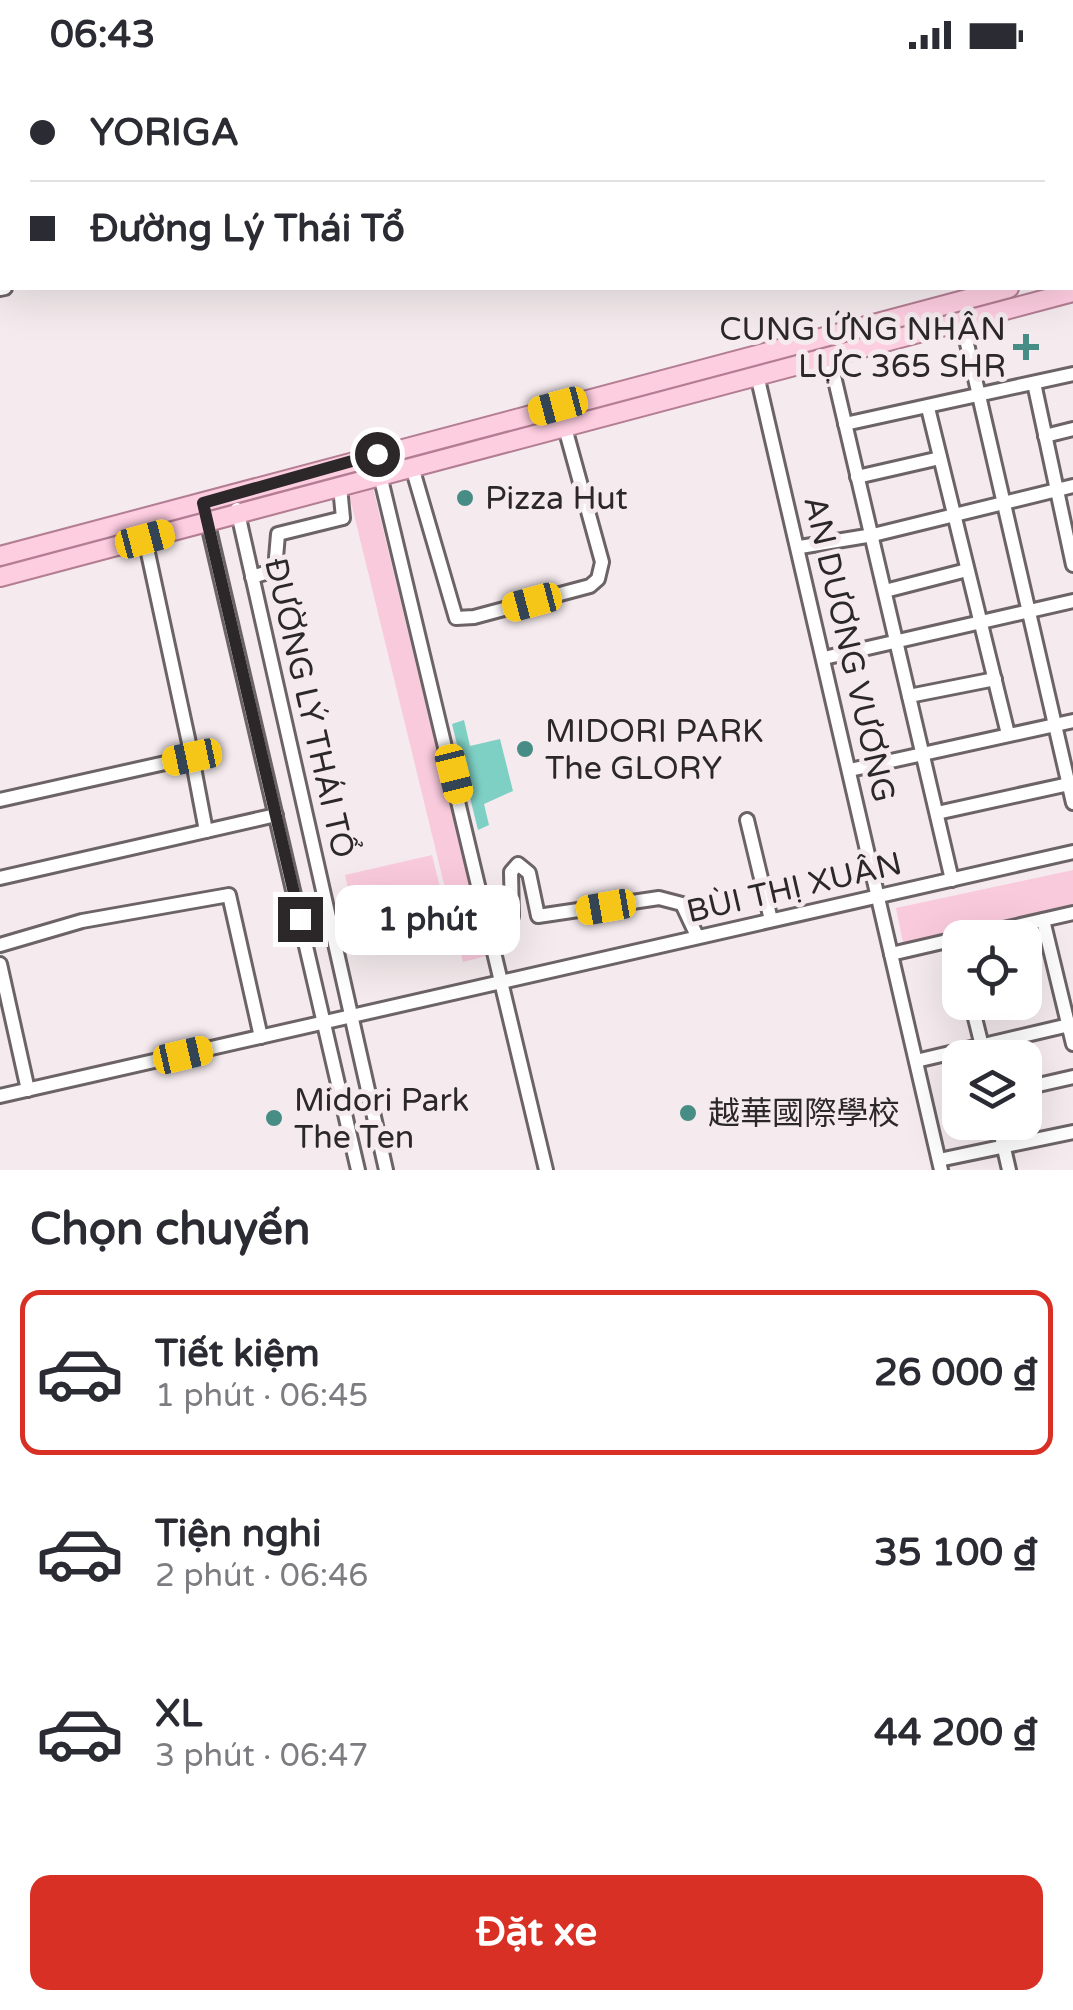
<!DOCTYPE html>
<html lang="vi">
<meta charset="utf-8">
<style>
body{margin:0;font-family:"Varela Round","Noto Sans SC",sans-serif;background:#f2f2f3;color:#2b2b33;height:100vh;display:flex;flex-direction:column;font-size:38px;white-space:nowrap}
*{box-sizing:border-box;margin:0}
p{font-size:32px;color:#7c7c81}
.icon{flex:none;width:55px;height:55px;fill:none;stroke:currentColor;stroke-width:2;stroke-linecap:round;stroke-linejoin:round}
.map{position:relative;height:1100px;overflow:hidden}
.side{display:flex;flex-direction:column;background:#fff;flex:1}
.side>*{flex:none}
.top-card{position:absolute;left:0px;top:0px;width:1075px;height:220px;box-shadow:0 10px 40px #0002;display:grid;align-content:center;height:220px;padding:0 30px;background:#fff}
.fabs{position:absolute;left:942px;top:850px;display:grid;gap:20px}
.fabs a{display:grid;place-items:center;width:100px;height:100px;border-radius:20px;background:#fff;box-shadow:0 10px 40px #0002;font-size:50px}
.end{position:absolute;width:45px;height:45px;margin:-22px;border:12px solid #2c2829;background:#fff;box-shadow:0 0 0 5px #fff}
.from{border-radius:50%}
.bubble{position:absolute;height:70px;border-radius:20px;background:#fff;box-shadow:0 10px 40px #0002;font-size:32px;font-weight:700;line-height:70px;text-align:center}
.car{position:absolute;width:30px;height:60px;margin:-30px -15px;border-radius:12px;box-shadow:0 0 8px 2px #0007;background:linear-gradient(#f5c518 24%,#345 0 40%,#f5c518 0 76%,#345 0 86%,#f5c518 0)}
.top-card b{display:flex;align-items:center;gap:35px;height:95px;font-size:38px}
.top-card b+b{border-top:2px solid #e1e1e2}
.top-card i{width:25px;height:25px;background:#2b2b33}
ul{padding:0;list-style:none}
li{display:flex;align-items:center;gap:30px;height:165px;margin:0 20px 15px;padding:0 10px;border:5px solid transparent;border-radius:20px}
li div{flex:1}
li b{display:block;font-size:38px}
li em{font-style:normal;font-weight:700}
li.on{border-color:#d93025}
li>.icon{width:90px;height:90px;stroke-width:1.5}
h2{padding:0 30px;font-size:45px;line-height:120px}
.primary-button{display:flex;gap:20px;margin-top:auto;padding:20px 30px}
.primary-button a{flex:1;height:115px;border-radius:20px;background:#d93025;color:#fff;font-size:40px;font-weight:700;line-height:115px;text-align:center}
.status{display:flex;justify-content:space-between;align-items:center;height:70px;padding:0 50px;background:#fff;direction:ltr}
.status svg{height:28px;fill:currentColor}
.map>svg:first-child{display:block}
</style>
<div class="status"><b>06:43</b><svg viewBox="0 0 49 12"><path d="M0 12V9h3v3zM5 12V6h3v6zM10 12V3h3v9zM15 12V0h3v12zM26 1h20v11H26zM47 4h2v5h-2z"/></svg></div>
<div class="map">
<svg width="1073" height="1100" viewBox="0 0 1073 1100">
<rect width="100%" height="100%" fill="#f5ebee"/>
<g fill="#f9cadc">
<path d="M373,418L487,886L463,892L349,424Z"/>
<path d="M432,785L441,821L353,840L345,805Z"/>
<path d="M1073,800V836L903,873L896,838Z"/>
</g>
<path fill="#7ed0c5" d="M464,650L470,676L500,669L513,721L484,734L489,755L478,760L452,654Z"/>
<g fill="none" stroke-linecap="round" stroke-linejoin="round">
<defs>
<g id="minor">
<path d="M545,0V2"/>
<path d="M696,0V2"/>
<path d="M737,0L738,2"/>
<path d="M982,0V2"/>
<path d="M939,2L950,0"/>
<path d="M0,219L5,218"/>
<path d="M962,252L1073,733"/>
<path d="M830,289L952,810"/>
<path d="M757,305L941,1100"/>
<path d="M1034,313L1073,495"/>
<path d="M928,338L1008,664"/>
<path d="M845,354L1073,304"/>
<path d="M1045,366L1073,359"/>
<path d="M412,397L456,548L474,547L590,516L598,509L602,492L559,336"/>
<path d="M380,405L546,1100"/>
<path d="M857,407L940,388"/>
<path d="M203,433L358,1100"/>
<path d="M237,439L386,1100"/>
<path d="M800,477L873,465L1073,416"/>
<path d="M252,507L275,500L278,464L343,448L340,417"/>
<path d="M885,521L967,500"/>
<path d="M824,588L1073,531"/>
<path d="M909,626L995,609"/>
<path d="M192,687L206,761"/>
<path d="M850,700L1073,651"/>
<path d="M0,730L192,687L145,469"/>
<path d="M937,743L1073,713"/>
<path d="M747,750L771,850"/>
<path d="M0,808L276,745"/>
<path d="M1043,850L1073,974"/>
<path d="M490,853L512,846L511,802L518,794L529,803L538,846L659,828L682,834L697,866"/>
<path d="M964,868L1073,843"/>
<path d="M0,875L82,851L229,825L261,967"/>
<path d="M891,884L960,868"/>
<path d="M0,894L28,1020"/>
<path d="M971,932L985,988"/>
<path d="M916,991L1073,954"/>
<path d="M1025,1018L1073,1007"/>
<path d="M0,1026L1073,782"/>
<path d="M998,1052L1009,1100"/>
<path d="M939,1090L1073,1062"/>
</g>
<g id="major">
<path d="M1072,201H1073"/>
<path d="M0,486L1009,218"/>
<path d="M0,507L1073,222"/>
</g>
</defs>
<use href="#minor" stroke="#6c6366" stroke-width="18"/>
<use href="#major" stroke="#b37d92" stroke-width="22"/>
<use href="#minor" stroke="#fff" stroke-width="12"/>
<use href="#major" stroke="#fdcde0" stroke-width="18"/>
</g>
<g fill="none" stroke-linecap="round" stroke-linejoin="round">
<path stroke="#2c2829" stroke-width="12" d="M300,849L203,433L377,384"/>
</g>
<g fill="#488d85" stroke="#f5ebee" stroke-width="4">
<path d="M1021 262h10v10h10v10h-10v10h-10v-10h-10v-10h10z"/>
<circle cx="465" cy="428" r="10"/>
<circle cx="525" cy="679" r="10"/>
<circle cx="688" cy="1043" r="10"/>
<circle cx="274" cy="1048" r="10"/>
</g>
<g text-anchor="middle" stroke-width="10" stroke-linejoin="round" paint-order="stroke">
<g font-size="32" fill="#2c2829" stroke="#f5ebee" text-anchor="start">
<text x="1006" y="270" text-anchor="end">CUNG ỨNG NHÂN<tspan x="1006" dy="37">LỰC 365 SHR</tspan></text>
<text x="485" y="439">Pizza Hut</text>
<text x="545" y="672">MIDORI PARK<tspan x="545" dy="37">The GLORY</tspan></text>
<text x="294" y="1041">Midori Park<tspan x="294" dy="37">The Ten</tspan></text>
<text x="708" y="1054">越華國際學校</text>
</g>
<g font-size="32" fill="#2c2829" stroke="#f5ebee">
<text transform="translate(850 579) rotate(77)" y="11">AN DƯƠNG VƯƠNG</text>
<text transform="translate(310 638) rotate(77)" y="11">ĐƯỜNG LÝ THÁI TỔ</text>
<text transform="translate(794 817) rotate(-13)" y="11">BÙI THỊ XUÂN</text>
</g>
</g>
</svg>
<div class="fabs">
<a><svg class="icon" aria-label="locate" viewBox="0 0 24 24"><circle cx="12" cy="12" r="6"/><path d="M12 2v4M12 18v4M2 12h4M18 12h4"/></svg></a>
<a><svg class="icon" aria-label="layers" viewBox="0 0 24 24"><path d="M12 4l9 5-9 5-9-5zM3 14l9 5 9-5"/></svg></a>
</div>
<i class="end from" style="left:377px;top:384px"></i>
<i class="end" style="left:300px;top:849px"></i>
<div class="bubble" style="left:335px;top:815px;width:185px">1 phút</div>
<i class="car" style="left:558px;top:336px;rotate:255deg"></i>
<i class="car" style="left:145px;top:469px;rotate:75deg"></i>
<i class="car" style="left:532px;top:532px;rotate:255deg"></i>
<i class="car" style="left:192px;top:687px;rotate:258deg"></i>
<i class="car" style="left:454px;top:704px;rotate:166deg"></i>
<i class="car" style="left:606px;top:837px;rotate:260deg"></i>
<i class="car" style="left:183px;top:985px;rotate:77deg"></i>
<div class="top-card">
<b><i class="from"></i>YORIGA</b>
<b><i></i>Đường Lý Thái Tổ</b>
</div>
</div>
<section class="side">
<h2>Chọn chuyến</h2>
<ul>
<li class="on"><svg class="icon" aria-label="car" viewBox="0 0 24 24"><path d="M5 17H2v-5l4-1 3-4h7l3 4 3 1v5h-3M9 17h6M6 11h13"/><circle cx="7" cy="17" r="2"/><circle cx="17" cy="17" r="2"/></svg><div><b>Tiết kiệm</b><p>1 phút · 06:45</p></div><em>26 000 ₫</em></li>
<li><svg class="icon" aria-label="car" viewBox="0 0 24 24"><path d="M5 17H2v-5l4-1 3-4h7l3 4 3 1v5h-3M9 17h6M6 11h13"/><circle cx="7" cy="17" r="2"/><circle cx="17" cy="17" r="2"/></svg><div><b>Tiện nghi</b><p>2 phút · 06:46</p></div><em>35 100 ₫</em></li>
<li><svg class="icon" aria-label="car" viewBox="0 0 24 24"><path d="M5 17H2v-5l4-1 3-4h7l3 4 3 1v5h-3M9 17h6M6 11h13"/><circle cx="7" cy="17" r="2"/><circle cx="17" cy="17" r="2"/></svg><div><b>XL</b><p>3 phút · 06:47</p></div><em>44 200 ₫</em></li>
</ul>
<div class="primary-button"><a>Đặt xe</a></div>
</section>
